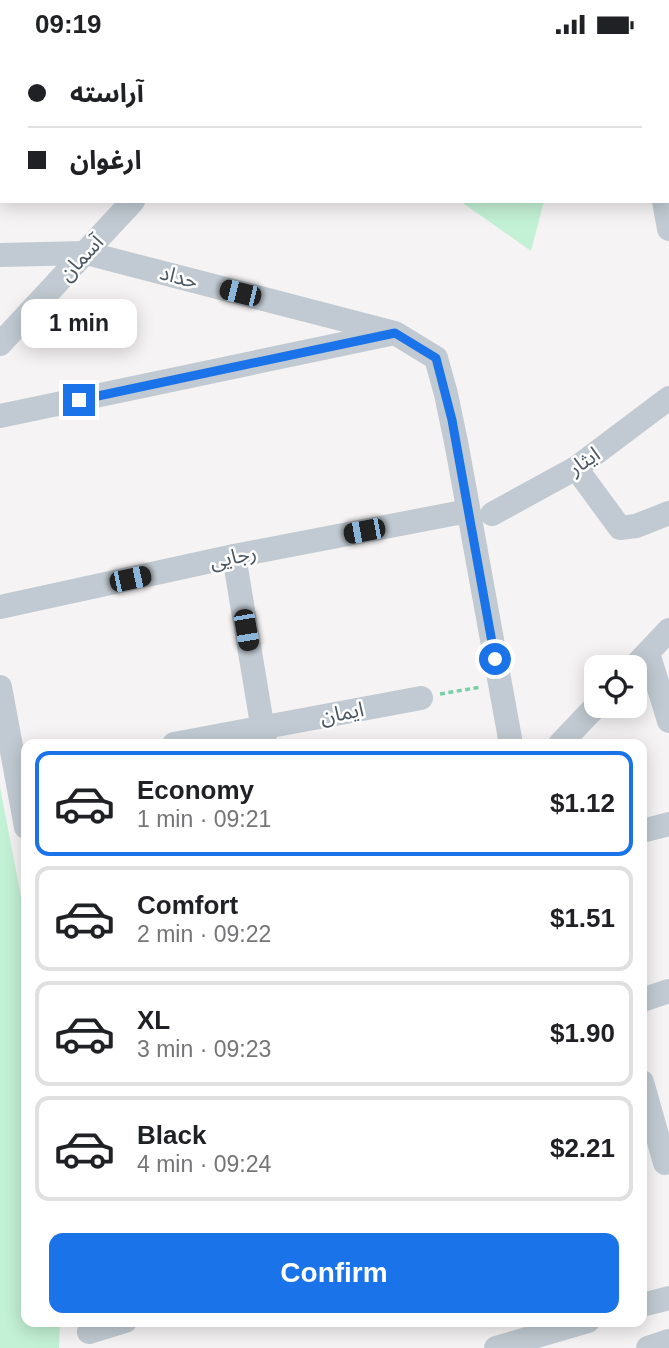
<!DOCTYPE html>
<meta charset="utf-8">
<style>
body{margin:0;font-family:Helvetica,"Noto Sans Arabic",sans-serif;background:#f6f6f6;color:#202124;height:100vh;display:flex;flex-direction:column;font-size:26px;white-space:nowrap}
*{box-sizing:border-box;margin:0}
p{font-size:23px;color:#757577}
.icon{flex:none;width:38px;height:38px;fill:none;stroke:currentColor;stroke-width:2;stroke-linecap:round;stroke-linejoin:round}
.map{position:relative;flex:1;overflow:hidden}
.side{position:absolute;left:21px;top:690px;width:626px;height:588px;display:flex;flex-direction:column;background:#fff;border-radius:14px;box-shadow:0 4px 18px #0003}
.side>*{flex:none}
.top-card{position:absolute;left:0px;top:0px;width:670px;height:154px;box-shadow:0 4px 18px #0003;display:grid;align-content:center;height:154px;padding:0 28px;background:#fff}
.controls{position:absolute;left:584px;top:606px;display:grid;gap:14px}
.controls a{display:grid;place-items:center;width:63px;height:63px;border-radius:14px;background:#fff;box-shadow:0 4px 18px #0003;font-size:35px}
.end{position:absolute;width:32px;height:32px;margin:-16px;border:9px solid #1a73e8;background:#fff;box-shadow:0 0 0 4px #fff}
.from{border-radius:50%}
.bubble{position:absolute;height:49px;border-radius:14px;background:#fff;box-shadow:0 4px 18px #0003;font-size:23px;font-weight:600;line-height:49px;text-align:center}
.car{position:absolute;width:21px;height:42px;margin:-21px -10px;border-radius:9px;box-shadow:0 0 5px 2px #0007;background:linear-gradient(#222 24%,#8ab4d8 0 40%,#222 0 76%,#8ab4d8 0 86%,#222 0)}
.top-card b{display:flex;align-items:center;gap:24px;height:66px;font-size:26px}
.top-card b+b{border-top:2px solid #e0e0e0}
.top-card i{width:18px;height:18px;background:#202124}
ul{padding:12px 0 0;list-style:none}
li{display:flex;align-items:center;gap:21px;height:105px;margin:0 14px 10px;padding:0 14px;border:4px solid #e0e0e0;border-radius:14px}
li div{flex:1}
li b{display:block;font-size:26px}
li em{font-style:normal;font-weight:600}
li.active{border-color:#1a73e8}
li>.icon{width:63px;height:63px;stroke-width:1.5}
.cta{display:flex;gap:14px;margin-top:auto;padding:14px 28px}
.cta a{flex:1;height:80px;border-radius:14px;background:#1a73e8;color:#fff;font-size:28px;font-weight:600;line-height:80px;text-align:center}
.status{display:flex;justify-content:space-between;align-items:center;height:49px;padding:0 35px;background:#fff;direction:ltr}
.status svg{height:19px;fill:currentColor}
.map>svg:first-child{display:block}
</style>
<div class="status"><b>09:19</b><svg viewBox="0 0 49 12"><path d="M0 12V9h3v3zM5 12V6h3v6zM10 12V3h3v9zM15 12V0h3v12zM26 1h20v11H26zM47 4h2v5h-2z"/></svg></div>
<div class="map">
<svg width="669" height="1299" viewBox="0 0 669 1299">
<rect width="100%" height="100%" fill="#f5f3f3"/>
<g fill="#c3f1d5">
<path d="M250,0H584L249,2Z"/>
<path d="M460,152H544L531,202Z"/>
<path d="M0,738L26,874V1272H60L59,1299H0Z"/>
</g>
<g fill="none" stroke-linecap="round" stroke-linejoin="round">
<path stroke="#7ad0a6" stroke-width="3.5" stroke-dasharray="5 3.5" stroke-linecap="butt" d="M440,645L481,638"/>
<g stroke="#c1cad2" stroke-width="24">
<path d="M217,2L218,0"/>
<path d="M0,24H2"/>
<path d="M668,106L669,101"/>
<path d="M664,152L669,180"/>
<path d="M0,206L86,204L395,284L436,309L446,345L457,398L511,695"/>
<path d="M0,295L133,152"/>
<path d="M0,367L390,285"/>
<path d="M576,419L620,479L636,477L669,464"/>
<path d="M492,465L576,419L669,349"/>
<path d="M234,507L265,693"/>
<path d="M0,558L234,507L468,462"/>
<path d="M648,604L669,672"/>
<path d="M634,618L669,581"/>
<path d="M0,638L26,778"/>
<path d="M174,695L421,649"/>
<path d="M560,695L597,656"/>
<path d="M642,782L669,775"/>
<path d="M642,951L669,942"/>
<path d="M642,1033L665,1114"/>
<path d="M642,1256L669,1249"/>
<path d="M89,1283L125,1272"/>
<path d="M496,1299L588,1272"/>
<path d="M648,1299L669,1292"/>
</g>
</g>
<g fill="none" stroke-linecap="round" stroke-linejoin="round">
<path stroke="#1a73e8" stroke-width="9" d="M79,351L395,284L436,309L452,371L495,610"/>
</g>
<g text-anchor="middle" stroke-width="5" stroke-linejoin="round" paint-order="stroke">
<g font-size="21" fill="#4a5661" stroke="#fff">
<text transform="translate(81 209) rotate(-47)" y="7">آسمان</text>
<text transform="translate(179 228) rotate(15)" y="7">حداد</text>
<text transform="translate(584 412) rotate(-34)" y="7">ایثار</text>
<text transform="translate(233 508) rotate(-12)" y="7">رجایی</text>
<text transform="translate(342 664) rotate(-11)" y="7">ایمان</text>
</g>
</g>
</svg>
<div class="controls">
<a><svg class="icon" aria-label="locate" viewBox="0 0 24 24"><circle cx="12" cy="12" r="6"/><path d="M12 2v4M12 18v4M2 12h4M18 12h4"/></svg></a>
</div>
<i class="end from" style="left:495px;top:610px"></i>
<i class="end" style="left:79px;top:351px"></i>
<div class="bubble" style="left:21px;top:250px;width:116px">1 min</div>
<i class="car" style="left:240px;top:244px;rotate:284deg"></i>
<i class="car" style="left:364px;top:482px;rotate:259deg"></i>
<i class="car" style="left:130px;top:530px;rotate:78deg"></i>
<i class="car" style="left:246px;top:581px;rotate:170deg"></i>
<div class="top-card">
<b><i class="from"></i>آراسته</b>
<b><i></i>ارغوان</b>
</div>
<section class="side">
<ul>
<li class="active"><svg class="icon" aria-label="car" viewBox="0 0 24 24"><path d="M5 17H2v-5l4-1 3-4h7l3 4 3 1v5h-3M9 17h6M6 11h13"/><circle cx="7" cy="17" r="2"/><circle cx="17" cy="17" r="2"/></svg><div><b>Economy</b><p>1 min · 09:21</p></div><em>$1.12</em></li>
<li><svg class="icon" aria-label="car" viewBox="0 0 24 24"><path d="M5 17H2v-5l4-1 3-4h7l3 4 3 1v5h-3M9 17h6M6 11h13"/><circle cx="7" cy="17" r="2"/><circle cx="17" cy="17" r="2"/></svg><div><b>Comfort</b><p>2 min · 09:22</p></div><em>$1.51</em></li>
<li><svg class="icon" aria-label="car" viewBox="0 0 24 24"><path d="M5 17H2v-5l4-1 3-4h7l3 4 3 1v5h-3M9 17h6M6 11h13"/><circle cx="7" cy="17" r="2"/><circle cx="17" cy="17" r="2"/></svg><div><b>XL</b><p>3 min · 09:23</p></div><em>$1.90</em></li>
<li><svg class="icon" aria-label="car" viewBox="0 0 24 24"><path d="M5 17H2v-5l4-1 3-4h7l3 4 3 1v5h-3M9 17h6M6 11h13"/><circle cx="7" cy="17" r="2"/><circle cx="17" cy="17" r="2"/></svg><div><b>Black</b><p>4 min · 09:24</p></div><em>$2.21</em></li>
</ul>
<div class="cta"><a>Confirm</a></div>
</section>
</div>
